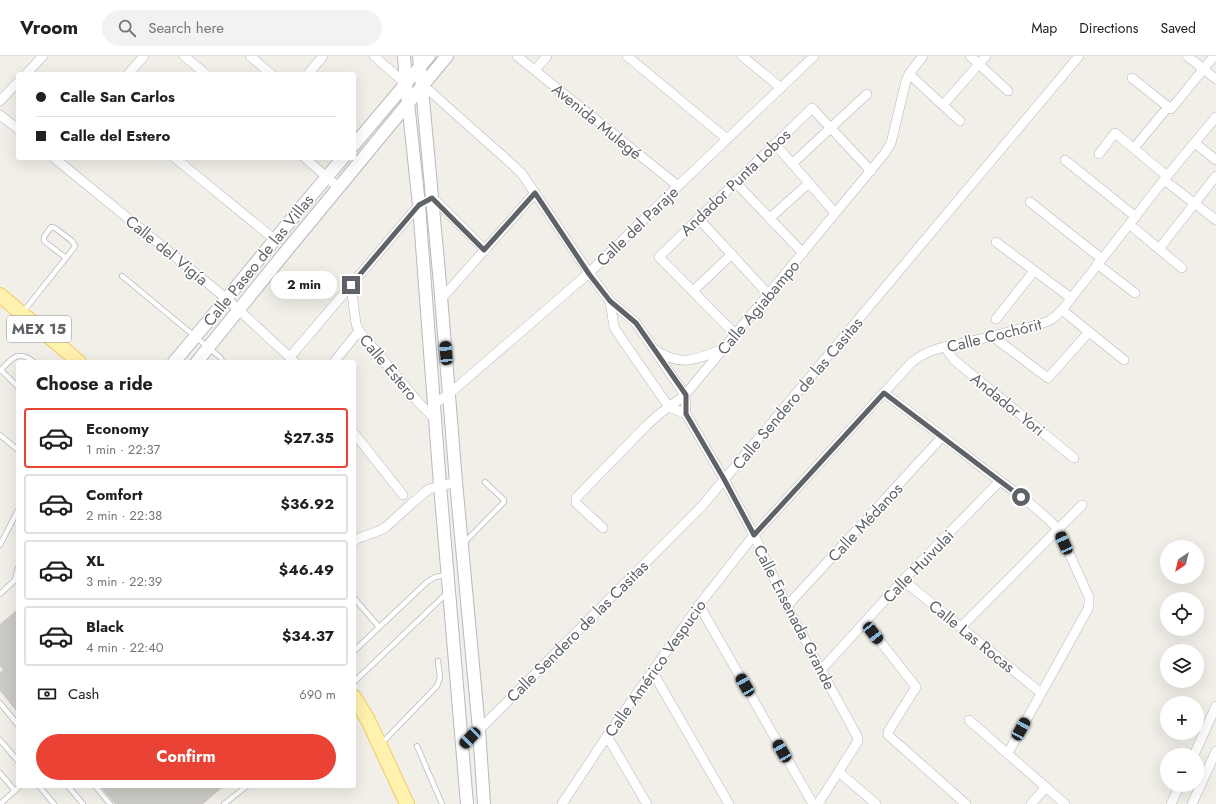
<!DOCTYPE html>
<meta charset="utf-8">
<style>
body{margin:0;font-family:Jost,sans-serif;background:#f2f2f2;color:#202124;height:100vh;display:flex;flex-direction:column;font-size:15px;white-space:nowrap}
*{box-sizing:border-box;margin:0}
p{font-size:13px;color:#757577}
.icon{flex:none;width:22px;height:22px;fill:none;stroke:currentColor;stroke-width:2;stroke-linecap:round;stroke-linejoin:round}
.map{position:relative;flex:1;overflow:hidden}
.sheet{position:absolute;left:16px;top:304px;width:340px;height:428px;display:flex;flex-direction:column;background:#fff;border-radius:4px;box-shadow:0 4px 16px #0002}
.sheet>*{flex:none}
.guide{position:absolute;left:16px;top:16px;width:340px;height:88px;border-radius:4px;box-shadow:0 4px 16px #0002;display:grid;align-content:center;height:88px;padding:0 20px;background:#fff}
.needle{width:26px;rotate:215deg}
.fabs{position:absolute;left:1160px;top:484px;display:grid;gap:8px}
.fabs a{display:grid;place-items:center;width:44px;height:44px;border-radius:50%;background:#fff;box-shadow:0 4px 16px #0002;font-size:20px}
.end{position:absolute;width:18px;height:18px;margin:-9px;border:5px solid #5f6368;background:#fff;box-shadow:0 0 0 2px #fff}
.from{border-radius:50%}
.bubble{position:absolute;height:28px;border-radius:14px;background:#fff;box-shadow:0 4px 16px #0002;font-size:13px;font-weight:700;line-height:28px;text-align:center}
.car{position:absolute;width:12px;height:24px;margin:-12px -6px;border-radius:5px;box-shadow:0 0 3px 1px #0007;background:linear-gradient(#222 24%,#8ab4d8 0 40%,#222 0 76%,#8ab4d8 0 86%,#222 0)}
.guide b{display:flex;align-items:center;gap:14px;height:38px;font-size:15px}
.guide b+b{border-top:1px solid #e0e0e0}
.guide i{width:10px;height:10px;background:#202124}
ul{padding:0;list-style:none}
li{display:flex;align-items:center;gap:12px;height:60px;margin:0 8px 6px;padding:0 12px;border:2px solid #e0e0e0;border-radius:4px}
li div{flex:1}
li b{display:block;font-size:15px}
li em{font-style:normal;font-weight:700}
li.selected{border-color:#ea4335}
li>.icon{width:36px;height:36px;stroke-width:1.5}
h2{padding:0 20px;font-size:18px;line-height:48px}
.pay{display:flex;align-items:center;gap:10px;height:44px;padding:0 20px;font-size:15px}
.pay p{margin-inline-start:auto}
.cta{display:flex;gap:8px;margin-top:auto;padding:8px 20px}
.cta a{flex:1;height:46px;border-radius:24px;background:#ea4335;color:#fff;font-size:16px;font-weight:700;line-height:46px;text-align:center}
header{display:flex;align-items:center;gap:24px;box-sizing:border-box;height:56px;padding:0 20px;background:#fff;border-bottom:1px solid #e0e0e0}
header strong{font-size:19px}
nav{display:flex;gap:22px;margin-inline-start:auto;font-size:14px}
.search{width:280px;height:36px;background:#f2f2f2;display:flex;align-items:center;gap:10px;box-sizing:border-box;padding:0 14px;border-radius:22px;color:#757577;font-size:15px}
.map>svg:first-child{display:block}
</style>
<header>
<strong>Vroom</strong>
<div class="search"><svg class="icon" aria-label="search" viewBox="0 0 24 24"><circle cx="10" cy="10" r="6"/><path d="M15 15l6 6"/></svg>Search here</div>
<nav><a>Map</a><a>Directions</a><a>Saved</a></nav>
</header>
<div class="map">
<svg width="1216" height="748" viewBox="0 0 1216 748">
<rect width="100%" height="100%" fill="#f1efe8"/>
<g fill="#cccac5">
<path d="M18,553V657L0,635V616L3,614L0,610V568Z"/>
<path d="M100,730H224L203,748H115Z"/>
</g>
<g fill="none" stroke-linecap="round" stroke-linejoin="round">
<defs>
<g id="lane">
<path d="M122,220L221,302L222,306"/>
<path d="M23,256L74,192L75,190L72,185L55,172L51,171L44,181V185L66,202"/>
<path d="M1,314L18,331"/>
<path d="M0,315C11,303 18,293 34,306"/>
<path d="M0,379L18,394"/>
<path d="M463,488L504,446V444L485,426"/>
<path d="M0,489L18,454"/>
<path d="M0,538L15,524L18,512"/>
<path d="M354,542L379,571"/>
<path d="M354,595L427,526L435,521L446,519"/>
<path d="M354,626L447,537"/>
<path d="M0,647L18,669"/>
<path d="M0,684L18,705"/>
<path d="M381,688L437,630L440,622L438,605"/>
<path d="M417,690L442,748"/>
<path d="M0,717L15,735"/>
<path d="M39,730L54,748"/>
<path d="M68,730L83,748"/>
<path d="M95,730L110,748"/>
<path d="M0,748L20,730"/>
<path d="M224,748L247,730"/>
</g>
<g id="street">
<path d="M184,0L206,18"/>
<path d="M250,0L271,18"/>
<path d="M374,0L406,28"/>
<path d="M517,0L678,130"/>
<path d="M627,0L727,83"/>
<path d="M742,0L781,32"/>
<path d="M970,0L1008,35"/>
<path d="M1187,0L1216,23"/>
<path d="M535,14L547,0"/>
<path d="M26,18L43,0"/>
<path d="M128,18L144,0"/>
<path d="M308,18L323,0"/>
<path d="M909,18L960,65"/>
<path d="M1132,22L1171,53L1214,0"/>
<path d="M423,29L515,111L522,118L589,217L610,245L636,267L685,339L686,358L724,423L754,479L787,550L821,614L857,680L858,685L818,748"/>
<path d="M0,45L18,26"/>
<path d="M943,49L986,0"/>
<path d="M0,59L18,73"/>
<path d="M1195,87L1216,104"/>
<path d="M775,88L835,157"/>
<path d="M1134,92L1168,51"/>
<path d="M1099,98L1115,77L1167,120"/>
<path d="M54,102L227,243L295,306"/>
<path d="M175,102L274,183"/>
<path d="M305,102L339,132"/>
<path d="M1065,104L1136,161"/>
<path d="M792,108L867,38"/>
<path d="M1164,124L1216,164"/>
<path d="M735,126L803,197"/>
<path d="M1030,146L1102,203"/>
<path d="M698,162L768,238"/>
<path d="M770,162L809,127"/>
<path d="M1129,168L1182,212"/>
<path d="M996,186L1071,242"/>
<path d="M1159,193L1216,120"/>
<path d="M1097,208L1135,237"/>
<path d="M351,229L356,268L359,275L419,347L436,364"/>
<path d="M693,235L732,198"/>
<path d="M442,242L535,137"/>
<path d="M610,245L614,271L619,279L669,351L686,358"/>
<path d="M1062,254L1124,304"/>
<path d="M996,263L1034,215"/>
<path d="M735,278L659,201L812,52L871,115"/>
<path d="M992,280L1048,322L1089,276"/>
<path d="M945,291L954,304L1074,402"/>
<path d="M655,294C681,311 696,304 722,293"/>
<path d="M290,301L419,149L433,142L485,194"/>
<path d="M334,306L359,275"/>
<path d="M884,337C918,362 951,387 984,413C1010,432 1036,450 1058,473L1089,541V548L1088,553L1008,697"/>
<path d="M434,348L449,338L589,217L678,130L814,0"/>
<path d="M354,377L403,439"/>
<path d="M603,472L576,447V442L647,369L658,359L685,339L885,97L891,87L906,25L909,18L923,0"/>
<path d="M354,485C364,478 376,478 386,471L411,448L429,433L456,426"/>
<path d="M903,524L1041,637"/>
<path d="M699,549L813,748"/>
<path d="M787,550L942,381"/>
<path d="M865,566L916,631L888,676V679L966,748"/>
<path d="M961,571L1082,449"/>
<path d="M821,614L903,524L1000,425"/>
<path d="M652,615L729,748"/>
<path d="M969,664L1065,748"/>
<path d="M607,680L647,748"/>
<path d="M462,691L702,450L1079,0"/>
<path d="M1194,699L1216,650"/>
<path d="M839,716L876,748"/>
<path d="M562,748L607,680L699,549L754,479L911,307C925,295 942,291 959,288C981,283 1002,278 1023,272C1032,270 1042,269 1050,264C1054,262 1058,258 1062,254L1167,120L1216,61"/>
<path d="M1031,748L1046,731"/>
<path d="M1171,748L1180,729"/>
<path d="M1192,748L1216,695"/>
</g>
<g id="secondary">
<path d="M404,0L406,28L419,149L440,429L467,748"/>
<path d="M419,0L440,228L456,426L479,674L484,748"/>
<path d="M354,89L429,0"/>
<path d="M174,306C231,239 285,169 343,102"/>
<path d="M197,306L211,288L287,194L447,0"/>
</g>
<g id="primary">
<path d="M0,239L79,306"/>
<path d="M354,641L368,664L407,748"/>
</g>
</defs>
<use href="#lane" stroke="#b5b8bc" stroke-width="6"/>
<use href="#street" stroke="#b5b8bc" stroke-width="10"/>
<use href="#secondary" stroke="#b6babf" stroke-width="14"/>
<use href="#primary" stroke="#f2c960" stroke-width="16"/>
<use href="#lane" stroke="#fff" stroke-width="4.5"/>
<use href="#street" stroke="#fff" stroke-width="9"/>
<use href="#secondary" stroke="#fff" stroke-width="12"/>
<use href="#primary" stroke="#fff2af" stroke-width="14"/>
</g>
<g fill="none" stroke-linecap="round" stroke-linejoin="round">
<path stroke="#5f6368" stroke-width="5" d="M351,229L419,149L432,142L484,194L535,137L589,218L610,245L636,267L686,339V358L724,423L754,479L884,337L1021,441"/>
</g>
<g text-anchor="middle" stroke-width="3" stroke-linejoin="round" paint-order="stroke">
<rect fill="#fff" stroke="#8f9295" stroke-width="1" x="7" y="260" width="64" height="26" rx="3"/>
<g font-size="15" font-weight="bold" fill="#5f6368">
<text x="39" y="278">MEX 15</text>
</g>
<g font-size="16" fill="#5f6368" stroke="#fff">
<text transform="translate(597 65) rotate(39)" y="6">Avenida Mulegé</text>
<text transform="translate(735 126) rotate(-44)" y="6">Andador Punta Lobos</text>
<text transform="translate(637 170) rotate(-44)" y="6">Calle del Paraje</text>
<text transform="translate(167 194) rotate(39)" y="6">Calle del Vigía</text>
<text transform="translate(258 204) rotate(-51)" y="6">Calle Paseo de las Villas</text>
<text transform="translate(758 251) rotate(-50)" y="6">Calle Agiabampo</text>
<text transform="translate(994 279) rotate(-14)" y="6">Calle Cochórit</text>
<text transform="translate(389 311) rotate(50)" y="6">Calle Estero</text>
<text transform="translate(797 337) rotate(-50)" y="6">Calle Sendero de las Casitas</text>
<text transform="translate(1008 348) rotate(39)" y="6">Andador Yori</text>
<text transform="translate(865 466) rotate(-47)" y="6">Calle Médanos</text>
<text transform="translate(918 510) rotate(-46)" y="6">Calle Huivulai</text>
<text transform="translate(795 561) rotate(63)" y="6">Calle Ensenada Grande</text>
<text transform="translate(577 575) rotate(-45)" y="6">Calle Sendero de las Casitas</text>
<text transform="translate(972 580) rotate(39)" y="6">Calle Las Rocas</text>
<text transform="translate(655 612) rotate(-55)" y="6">Calle Américo Vespucio</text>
</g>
</g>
</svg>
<div class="fabs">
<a><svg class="needle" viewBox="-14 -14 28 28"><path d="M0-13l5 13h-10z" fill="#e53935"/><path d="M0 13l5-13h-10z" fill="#757577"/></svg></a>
<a><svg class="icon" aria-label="locate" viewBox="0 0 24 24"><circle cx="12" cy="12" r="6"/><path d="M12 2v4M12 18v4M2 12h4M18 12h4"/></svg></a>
<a><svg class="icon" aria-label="layers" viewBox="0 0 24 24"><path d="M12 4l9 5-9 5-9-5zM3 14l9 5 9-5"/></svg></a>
<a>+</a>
<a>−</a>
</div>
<i class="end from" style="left:1021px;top:441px"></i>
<i class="end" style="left:351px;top:229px"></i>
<div class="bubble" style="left:271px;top:215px;width:66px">2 min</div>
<i class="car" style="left:446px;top:297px;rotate:355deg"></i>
<i class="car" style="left:1064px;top:487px;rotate:336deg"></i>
<i class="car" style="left:873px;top:577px;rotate:142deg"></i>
<i class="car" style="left:745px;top:629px;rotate:330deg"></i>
<i class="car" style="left:1021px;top:673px;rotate:29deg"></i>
<i class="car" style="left:470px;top:682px;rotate:224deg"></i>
<i class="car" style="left:782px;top:695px;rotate:330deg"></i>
<div class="guide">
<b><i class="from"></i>Calle San Carlos</b>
<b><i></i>Calle del Estero</b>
</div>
<section class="sheet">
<h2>Choose a ride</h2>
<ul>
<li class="selected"><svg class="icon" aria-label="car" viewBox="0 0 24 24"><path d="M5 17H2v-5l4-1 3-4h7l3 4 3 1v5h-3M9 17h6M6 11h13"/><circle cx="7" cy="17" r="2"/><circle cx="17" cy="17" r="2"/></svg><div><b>Economy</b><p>1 min · 22:37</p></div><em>$27.35</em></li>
<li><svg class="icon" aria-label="car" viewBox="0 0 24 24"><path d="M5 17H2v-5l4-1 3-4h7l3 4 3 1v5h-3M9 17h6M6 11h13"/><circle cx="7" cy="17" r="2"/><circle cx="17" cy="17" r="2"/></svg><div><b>Comfort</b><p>2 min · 22:38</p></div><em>$36.92</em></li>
<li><svg class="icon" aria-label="car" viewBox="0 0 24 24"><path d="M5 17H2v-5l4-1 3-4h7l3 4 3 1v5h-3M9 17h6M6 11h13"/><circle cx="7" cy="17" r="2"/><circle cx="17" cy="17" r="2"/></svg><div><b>XL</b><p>3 min · 22:39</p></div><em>$46.49</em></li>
<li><svg class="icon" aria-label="car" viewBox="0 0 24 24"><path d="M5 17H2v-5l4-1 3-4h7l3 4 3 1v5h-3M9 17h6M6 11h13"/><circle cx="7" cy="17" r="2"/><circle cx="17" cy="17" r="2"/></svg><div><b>Black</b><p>4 min · 22:40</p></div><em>$34.37</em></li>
</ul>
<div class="pay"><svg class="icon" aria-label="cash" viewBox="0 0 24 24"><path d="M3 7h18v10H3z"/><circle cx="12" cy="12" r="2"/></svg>Cash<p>690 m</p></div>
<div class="cta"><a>Confirm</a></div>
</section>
</div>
